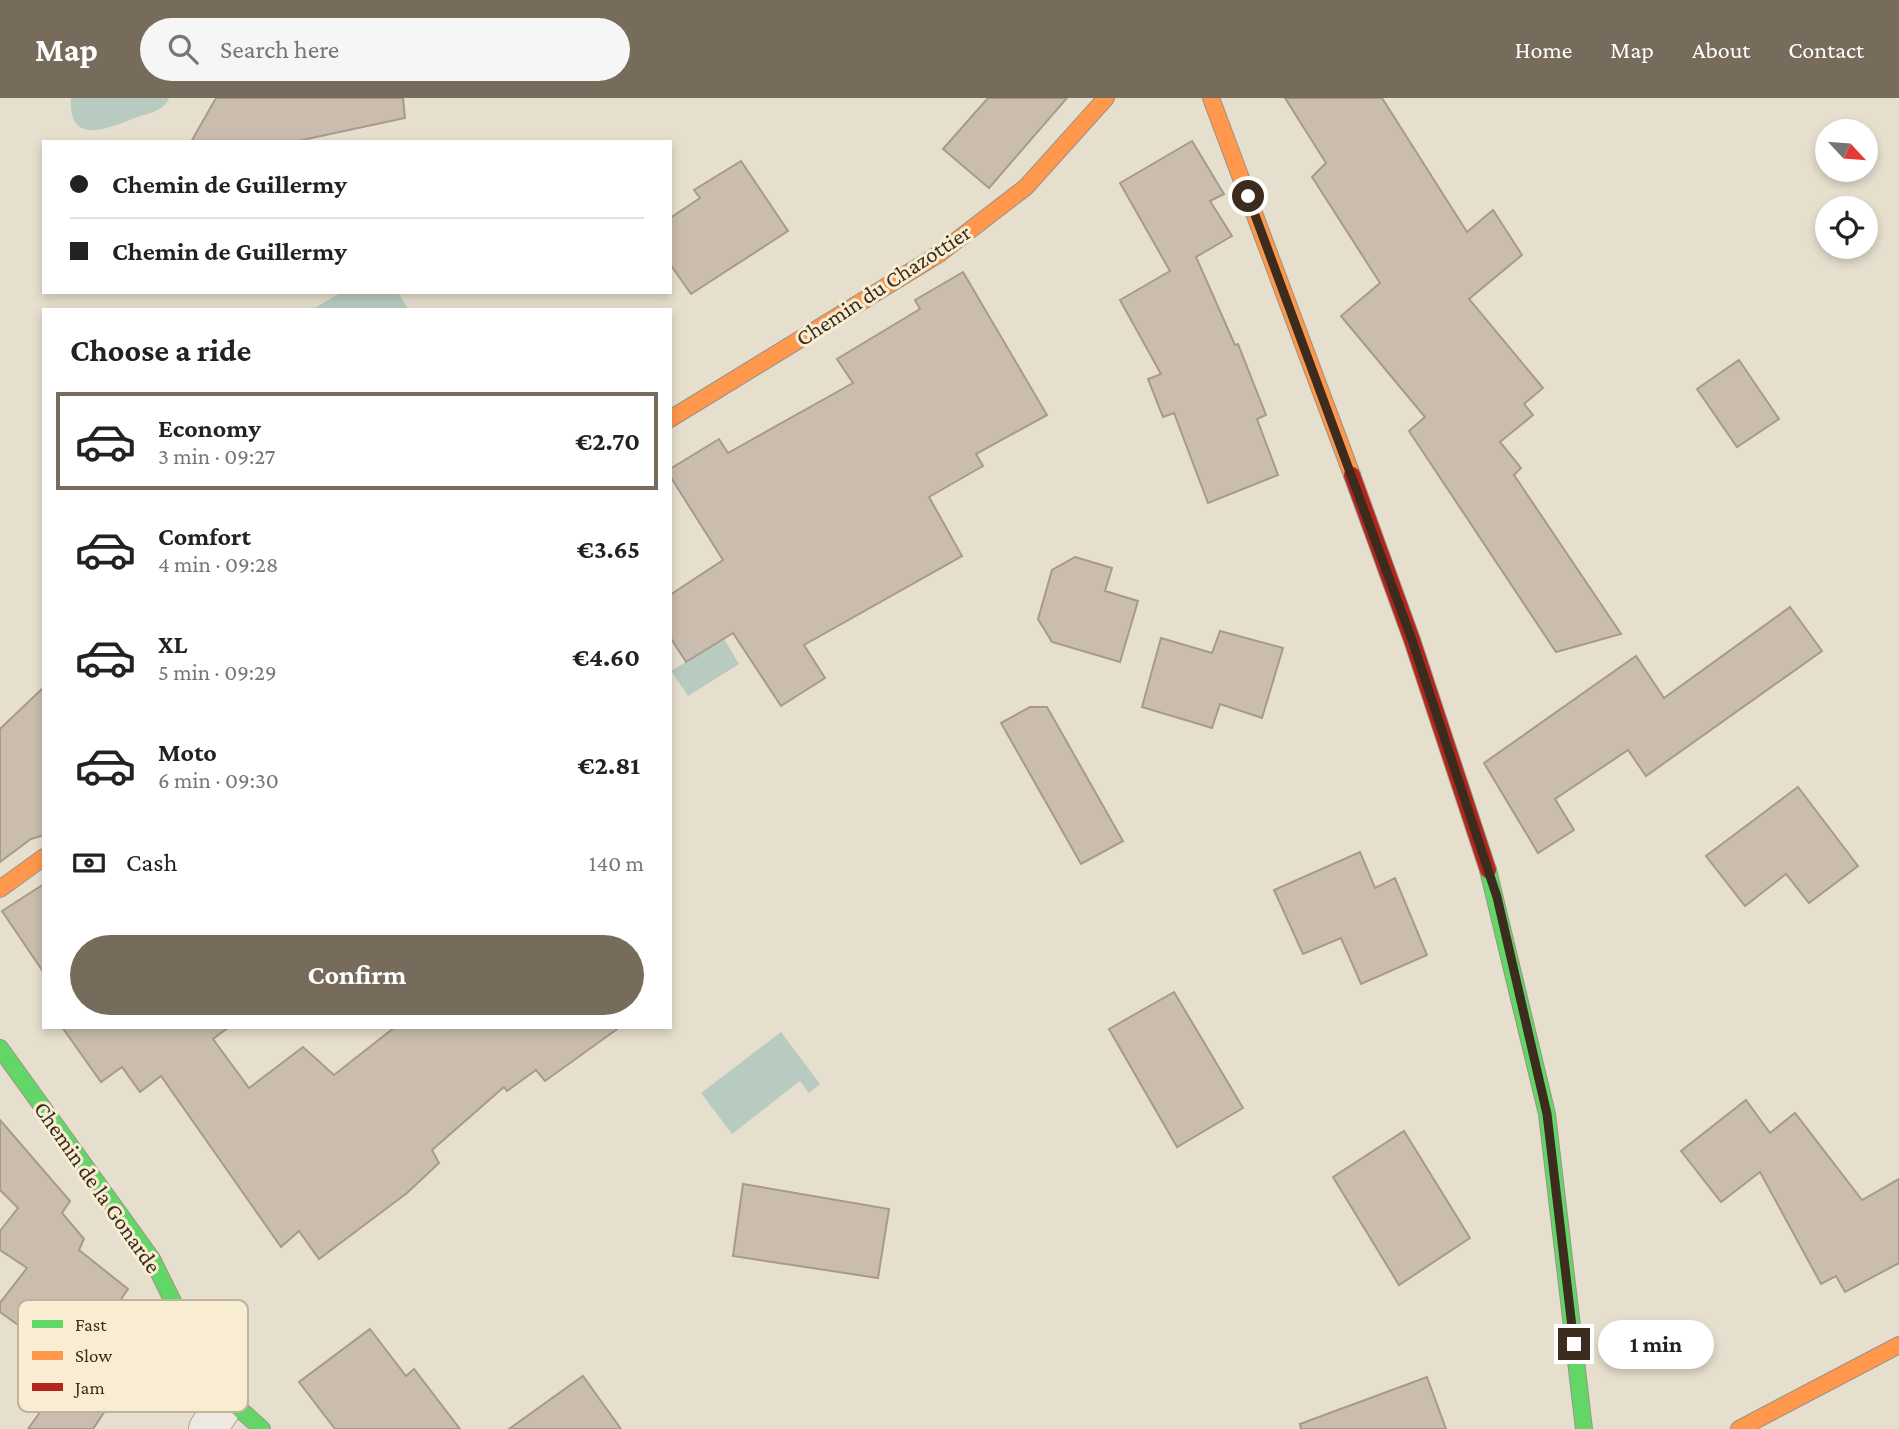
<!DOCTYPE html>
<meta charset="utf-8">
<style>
body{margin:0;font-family:"Crimson Pro",serif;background:#f6f6f6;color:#222;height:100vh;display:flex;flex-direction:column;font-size:26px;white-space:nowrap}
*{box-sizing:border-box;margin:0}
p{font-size:23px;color:#767676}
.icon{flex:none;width:38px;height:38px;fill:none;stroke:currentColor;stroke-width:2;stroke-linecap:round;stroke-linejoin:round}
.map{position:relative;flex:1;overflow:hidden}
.panel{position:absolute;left:42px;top:210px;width:630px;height:721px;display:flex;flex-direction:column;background:#fff;border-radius:0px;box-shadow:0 4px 10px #0003}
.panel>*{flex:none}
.banner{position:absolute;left:42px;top:42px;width:630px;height:154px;border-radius:0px;box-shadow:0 4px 10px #0003;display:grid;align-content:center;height:154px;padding:0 28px;background:#fff}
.needle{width:46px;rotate:116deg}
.fabs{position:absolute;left:1815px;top:21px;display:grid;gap:14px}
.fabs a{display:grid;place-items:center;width:63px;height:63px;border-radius:50%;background:#fff;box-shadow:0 4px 10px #0003;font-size:35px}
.end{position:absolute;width:32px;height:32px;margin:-16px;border:9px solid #3b2c1d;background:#fff;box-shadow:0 0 0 4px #fff}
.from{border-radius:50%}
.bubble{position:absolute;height:49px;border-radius:24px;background:#fff;box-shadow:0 4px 10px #0003;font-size:23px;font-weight:700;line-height:49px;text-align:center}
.banner b{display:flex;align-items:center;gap:24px;height:66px;font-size:26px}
.banner b+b{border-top:2px solid #e0e0e0}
.banner i{width:18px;height:18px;background:#222}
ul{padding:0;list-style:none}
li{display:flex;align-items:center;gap:21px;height:98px;margin:0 14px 10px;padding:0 14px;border:4px solid transparent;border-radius:0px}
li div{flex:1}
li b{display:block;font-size:26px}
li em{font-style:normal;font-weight:700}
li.on{border-color:#776b5b}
li>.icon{width:63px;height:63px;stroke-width:1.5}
h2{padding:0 28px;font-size:32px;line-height:84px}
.pay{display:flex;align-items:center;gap:18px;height:77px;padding:0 28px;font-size:26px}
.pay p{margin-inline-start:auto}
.button{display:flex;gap:14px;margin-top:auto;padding:14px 28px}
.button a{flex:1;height:80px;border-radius:42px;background:#776b5b;color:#fff;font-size:28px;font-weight:700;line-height:80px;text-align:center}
header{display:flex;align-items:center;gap:42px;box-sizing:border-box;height:98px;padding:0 35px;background:#776b5b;color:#fff}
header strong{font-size:33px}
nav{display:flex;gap:38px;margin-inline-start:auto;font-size:24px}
.search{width:490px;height:63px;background:#f6f6f6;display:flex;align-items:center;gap:18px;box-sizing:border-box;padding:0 24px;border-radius:38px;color:#767676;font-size:26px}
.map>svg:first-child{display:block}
</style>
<header>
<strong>Map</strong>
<div class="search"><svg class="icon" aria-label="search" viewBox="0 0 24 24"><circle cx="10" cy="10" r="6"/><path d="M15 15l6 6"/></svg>Search here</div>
<nav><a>Home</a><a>Map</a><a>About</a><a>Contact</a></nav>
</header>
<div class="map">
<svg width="1899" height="1331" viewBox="0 0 1899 1331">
<rect width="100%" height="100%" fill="#e6dfce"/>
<g fill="#b8cbc0">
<path d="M71,0H168L169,1C162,14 148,15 135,20C107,31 68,48 71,0Z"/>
<path d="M342,194H398L408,211L311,212Z"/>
<path d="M724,541L739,566L688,598L671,573Z"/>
<path d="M781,934L820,986L809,995L800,983L732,1036L701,995Z"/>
</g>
<g fill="#cabdae" stroke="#a79a8d" stroke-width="2">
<path d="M216,0H403L405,20L293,44H191Z"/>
<path d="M988,0H1067L989,90L943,51Z"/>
<path d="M1285,0H1382L1467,134L1493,112L1522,157L1469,201L1543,290L1524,306L1533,317L1500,344L1521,370L1514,377L1621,536L1556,554L1409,333L1425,319L1341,218L1380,185L1312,79L1326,65Z"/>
<path d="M1192,43L1224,96L1210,103L1232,138L1196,159L1235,247L1238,246L1266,317L1257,321L1278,377L1208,405L1174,315L1163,319L1148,281L1161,276L1120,202L1170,173L1120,85Z"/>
<path d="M741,63L788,133L691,196L670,166V120L700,100L694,92Z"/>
<path d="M963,174L1047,317L976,356L983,368L929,399L962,458L804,547L825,580L781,608L733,535L686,564L670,539V497L723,462L670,378V371L719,341L728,355L853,285L837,261L920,211L915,202Z"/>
<path d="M1739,262L1779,321L1737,349L1697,291Z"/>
<path d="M1075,459L1112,470L1105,493L1138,503L1120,564L1052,544L1038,521L1052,472Z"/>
<path d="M1790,509L1822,553L1646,678L1628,652L1555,701L1574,732L1538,755L1484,665L1636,558L1664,600Z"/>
<path d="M1220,533L1283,550L1262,620L1220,606L1212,630L1142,609L1161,540L1212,555Z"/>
<path d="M44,589V737L31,741L0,764V631Z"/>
<path d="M1030,609H1047L1123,743L1081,766L1001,625Z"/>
<path d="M1798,689L1858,768L1809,805L1786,776L1745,808L1706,758Z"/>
<path d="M1360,754L1375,790L1395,780L1427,857L1361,886L1341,840L1303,856L1274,792Z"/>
<path d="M44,786V875L2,813Z"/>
<path d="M1174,894L1243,1010L1177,1049L1109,931Z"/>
<path d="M62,929H229L213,941L249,990L303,949L334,977L395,929H620L545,983L536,972L507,993L504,989L432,1052L439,1065L407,1095L319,1161L299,1133L281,1149L161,978L140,994L122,969L101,984Z"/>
<path d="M1746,1002L1770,1035L1795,1015L1862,1102L1899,1081V1165L1845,1194L1836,1178L1821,1186L1760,1074L1721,1104L1681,1053Z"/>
<path d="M0,1022L70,1103L62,1115L84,1141L79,1152L128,1191L106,1224L145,1253L93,1331H28L74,1267L0,1214V1205L27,1170L0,1152V1133L18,1110L0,1092Z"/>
<path d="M1404,1033L1470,1140L1399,1187L1333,1079Z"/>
<path d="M743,1086L889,1111L878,1180L733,1158Z"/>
<path d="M370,1231L406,1278L414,1271L460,1331H335L299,1284Z"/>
<path d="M583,1278L621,1331H509Z"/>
<path d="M1427,1279L1446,1331H1301L1300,1326Z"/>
</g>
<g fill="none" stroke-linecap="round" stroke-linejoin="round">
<defs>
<path id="street" d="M208,1331L228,1300"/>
<g id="fast">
<path d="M1488,772L1547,1016L1584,1331"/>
<path d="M0,950L152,1161L215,1289L262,1331"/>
</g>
<g id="slow">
<path d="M1211,0L1352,377"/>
<path d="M670,321L939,156L1026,89L1106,0"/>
<path d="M0,791L44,759"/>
<path d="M1739,1331L1899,1247"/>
</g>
<path id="jam" d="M1352,377L1412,542L1488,772"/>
</defs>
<use href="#street" stroke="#aba396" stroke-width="40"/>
<use href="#fast" stroke="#9b9386" stroke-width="18"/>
<use href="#slow" stroke="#9b9386" stroke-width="18"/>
<use href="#jam" stroke="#9b9386" stroke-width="18"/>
<use href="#street" stroke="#eee9e0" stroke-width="38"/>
<use href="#fast" stroke="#63d668" stroke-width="16"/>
<use href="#slow" stroke="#ff974d" stroke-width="16"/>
<use href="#jam" stroke="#b3261e" stroke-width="16"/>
</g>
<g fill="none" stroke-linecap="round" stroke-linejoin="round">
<path stroke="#3b2c1d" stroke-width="9" d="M1248,98L1412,542L1497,799L1547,1016L1574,1246"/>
</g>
<g text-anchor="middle" stroke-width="6" stroke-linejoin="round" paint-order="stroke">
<g font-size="23" fill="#3b2c1d" stroke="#f8edd3">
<text transform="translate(883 187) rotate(-33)" y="8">Chemin du Chazottier</text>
<text transform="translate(98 1089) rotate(55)" y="8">Chemin de la Gonarde</text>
</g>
</g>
<rect x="18" y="1202" width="230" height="112" rx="10" fill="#f8edd3" stroke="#bfb39c" stroke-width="2"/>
<rect x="32" y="1222" width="31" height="8" fill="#63d668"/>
<rect x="32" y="1253" width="31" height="9" fill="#ff974d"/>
<rect x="32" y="1285" width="31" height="8" fill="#b3261e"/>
<g font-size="19" fill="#3b2c1d">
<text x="75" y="1233">Fast</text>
<text x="75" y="1264">Slow</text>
<text x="75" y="1296">Jam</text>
</g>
</svg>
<div class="fabs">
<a><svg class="needle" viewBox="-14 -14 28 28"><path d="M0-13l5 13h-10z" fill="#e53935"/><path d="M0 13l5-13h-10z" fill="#767676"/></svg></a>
<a><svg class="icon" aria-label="locate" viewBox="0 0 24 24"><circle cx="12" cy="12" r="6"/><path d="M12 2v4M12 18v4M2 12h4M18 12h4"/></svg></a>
</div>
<i class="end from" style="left:1248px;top:98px"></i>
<i class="end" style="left:1574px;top:1246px"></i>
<div class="bubble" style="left:1598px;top:1222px;width:116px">1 min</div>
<div class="banner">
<b><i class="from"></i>Chemin de Guillermy</b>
<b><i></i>Chemin de Guillermy</b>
</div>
<section class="panel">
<h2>Choose a ride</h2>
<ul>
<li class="on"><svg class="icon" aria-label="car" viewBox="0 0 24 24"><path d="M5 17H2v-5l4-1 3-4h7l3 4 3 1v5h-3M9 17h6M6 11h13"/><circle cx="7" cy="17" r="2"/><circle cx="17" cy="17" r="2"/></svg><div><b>Economy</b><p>3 min · 09:27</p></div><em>€2.70</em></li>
<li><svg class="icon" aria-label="car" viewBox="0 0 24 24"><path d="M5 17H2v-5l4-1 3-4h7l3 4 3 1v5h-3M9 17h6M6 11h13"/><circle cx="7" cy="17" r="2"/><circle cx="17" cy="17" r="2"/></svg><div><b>Comfort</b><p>4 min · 09:28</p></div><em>€3.65</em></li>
<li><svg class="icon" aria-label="car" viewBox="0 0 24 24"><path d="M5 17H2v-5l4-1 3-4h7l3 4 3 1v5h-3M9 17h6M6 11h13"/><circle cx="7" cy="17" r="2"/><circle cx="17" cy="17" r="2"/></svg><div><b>XL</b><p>5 min · 09:29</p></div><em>€4.60</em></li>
<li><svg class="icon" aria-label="car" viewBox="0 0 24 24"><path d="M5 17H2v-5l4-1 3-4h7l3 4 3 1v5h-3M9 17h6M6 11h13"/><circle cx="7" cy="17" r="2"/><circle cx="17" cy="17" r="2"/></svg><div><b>Moto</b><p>6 min · 09:30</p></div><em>€2.81</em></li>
</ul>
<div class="pay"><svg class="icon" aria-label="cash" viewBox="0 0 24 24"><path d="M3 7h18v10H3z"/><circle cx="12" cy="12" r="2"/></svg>Cash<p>140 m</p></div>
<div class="button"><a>Confirm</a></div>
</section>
</div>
